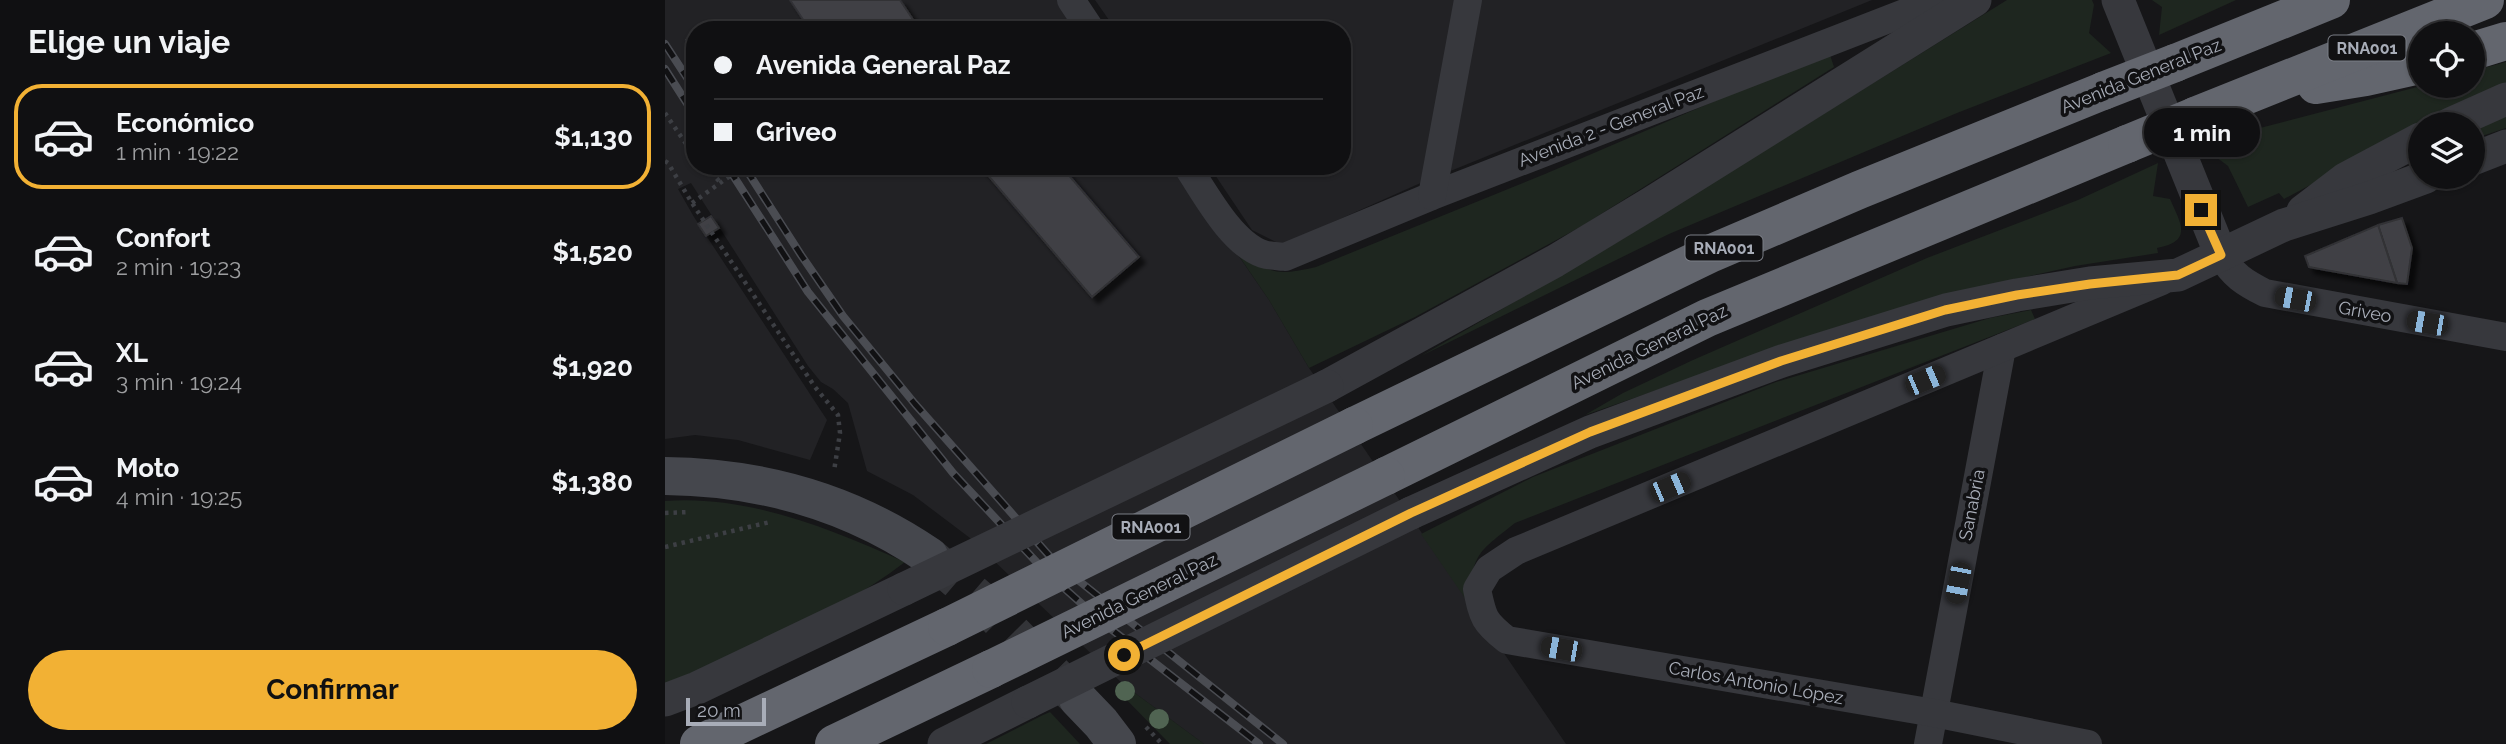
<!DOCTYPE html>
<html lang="es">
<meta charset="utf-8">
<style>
body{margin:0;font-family:Raleway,sans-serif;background:#1e1e20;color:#f1f3f6;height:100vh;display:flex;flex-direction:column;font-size:26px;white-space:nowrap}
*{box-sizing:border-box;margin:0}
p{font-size:23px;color:#9c9d9f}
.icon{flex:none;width:38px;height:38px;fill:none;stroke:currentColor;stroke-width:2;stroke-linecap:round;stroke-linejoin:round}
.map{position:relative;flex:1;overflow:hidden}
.details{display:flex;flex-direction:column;background:#101012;width:665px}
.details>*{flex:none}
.guide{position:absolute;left:21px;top:21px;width:665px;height:154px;border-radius:28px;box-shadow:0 2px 5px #0004,0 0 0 2px #303032;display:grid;align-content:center;height:154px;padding:0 28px;background:#101012}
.buttons{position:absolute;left:1743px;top:21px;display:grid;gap:14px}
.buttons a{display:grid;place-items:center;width:77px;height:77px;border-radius:50%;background:#101012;box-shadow:0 2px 5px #0004,0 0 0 2px #303032;font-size:35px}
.scale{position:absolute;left:21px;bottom:18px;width:80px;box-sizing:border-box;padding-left:7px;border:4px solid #a8adb8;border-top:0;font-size:19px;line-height:24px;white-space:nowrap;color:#a8adb8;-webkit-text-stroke:5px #111113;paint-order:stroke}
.end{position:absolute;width:32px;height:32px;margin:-16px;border:9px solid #f2b134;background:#111;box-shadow:0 0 0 4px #111}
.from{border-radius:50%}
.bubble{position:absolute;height:49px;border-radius:24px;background:#101012;box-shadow:0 2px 5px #0004,0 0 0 2px #303032;font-size:23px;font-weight:700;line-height:49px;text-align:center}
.car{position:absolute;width:21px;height:42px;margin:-21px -10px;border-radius:9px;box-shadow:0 0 5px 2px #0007;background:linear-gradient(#222 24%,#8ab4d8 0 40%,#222 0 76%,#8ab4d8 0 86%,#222 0)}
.guide b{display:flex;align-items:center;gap:24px;height:66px;font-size:26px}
.guide b+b{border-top:2px solid #303032}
.guide i{width:18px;height:18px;background:#f1f3f6}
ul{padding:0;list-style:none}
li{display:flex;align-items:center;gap:21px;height:105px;margin:0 14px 10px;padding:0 14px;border:4px solid transparent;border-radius:28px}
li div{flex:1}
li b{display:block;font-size:26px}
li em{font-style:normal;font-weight:700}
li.current{border-color:#f2b134}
li>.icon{width:63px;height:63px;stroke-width:1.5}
h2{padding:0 28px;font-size:32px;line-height:84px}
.action{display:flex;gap:14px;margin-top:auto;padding:14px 28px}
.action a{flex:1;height:80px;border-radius:42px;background:#f2b134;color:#111;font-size:28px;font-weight:700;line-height:80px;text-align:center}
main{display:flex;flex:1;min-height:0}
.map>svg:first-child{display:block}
</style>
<main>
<section class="details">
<h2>Elige un viaje</h2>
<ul>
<li class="current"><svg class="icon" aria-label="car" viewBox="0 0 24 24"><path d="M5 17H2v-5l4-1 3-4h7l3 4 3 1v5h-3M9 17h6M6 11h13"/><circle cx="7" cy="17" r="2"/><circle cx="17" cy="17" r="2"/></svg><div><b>Económico</b><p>1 min · 19:22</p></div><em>$1,130</em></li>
<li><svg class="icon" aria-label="car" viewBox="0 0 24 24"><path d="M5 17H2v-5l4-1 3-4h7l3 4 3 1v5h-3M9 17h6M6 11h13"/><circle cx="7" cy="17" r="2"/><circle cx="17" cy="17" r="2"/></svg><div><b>Confort</b><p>2 min · 19:23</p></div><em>$1,520</em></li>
<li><svg class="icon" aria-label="car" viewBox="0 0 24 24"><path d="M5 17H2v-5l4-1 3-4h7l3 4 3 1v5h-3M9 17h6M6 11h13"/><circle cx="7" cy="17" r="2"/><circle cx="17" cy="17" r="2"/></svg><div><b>XL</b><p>3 min · 19:24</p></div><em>$1,920</em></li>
<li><svg class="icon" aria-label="car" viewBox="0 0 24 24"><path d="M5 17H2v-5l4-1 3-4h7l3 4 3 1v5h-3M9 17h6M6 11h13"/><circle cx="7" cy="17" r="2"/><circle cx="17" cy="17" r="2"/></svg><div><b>Moto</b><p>4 min · 19:25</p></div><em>$1,380</em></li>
</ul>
<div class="action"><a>Confirmar</a></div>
</section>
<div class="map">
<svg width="1841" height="744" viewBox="0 0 1841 744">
<defs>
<filter id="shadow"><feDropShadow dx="6" dy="6" stdDeviation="2" flood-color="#0009"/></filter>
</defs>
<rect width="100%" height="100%" fill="#161618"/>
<g fill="#222225">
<path d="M0,0H397L418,30H30V166H512L604,300L644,368L901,744H539L459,685L305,538L248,495L202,471L183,403L168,389L156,382L143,366L26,183L13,189L29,217L162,420L145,460L73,440L30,435L0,439Z"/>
<path d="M430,0H1207L751,185L617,245L587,230L544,166H677V30H451Z"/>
</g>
<g fill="#1e261f">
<path d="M1342,0H1427L1429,5L1424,33L1446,53L1292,113L1004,234L756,356L959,238Z"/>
<path d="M1487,0H1571L1494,35L1497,7Z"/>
<path d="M1164,52L1169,67L917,226L750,317L644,368L604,300L574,256C610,273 611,276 651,267L880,174Z"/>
<path d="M1841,62V86L1759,124L1619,199L1614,193L1583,207L1563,166L1539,148L1572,134L1756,86H1808V71Z"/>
<path d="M1841,110V128L1808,139V126Z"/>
<path d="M1493,163L1488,196L1505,199C1516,224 1528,241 1492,248L1493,253L1410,266L1365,276L1024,379L920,415L958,393L1028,360L1262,258L1413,200Z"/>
<path d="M1366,310L1370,319L850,523C811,554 808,553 804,604L756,534L868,477L1111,382L1325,318Z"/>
<path d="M0,501C84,495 166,529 240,562C172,615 79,649 0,685Z"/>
<path d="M459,685L539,744H505L453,691Z"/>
<path d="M385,712L415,744H321L378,715Z"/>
</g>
<g fill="#404145" stroke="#303034" stroke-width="2" filter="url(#shadow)">
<path d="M125,0H235L255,30H145Z"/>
<path d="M315,166H396L474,257L427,297Z"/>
<path d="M46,216L54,228L41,236L33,224Z"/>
<path d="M1737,218L1747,248L1742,284L1732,283L1713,225Z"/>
<path d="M1713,225L1732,283L1644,267L1640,256Z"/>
</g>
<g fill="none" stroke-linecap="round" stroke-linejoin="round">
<path stroke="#333438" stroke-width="38" stroke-dasharray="38 19" stroke-linecap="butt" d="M264,556L314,599L413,699"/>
<g stroke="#3d3f44" stroke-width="4.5" stroke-dasharray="3.5 5" stroke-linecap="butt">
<path d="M22,38L30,51"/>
<path d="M0,113L30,157"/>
<path d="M0,161L3,163L27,203L150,387L173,415L175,433L169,471"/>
<path d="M40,166L56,183"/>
<path d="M27,203L79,166"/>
<path d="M0,513L24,512"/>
<path d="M0,547L105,522"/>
<path d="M481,727L497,744"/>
</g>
<g stroke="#37383d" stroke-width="28">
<path d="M406,0L426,30"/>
<path d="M522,166C540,193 566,243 598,254C604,256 613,256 620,257L767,196L1273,0"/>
<path d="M767,196L803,0"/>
<path d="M1556,255C1567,275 1580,283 1600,293L1841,337"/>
<path d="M1263,744L1337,348"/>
<path d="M1423,744L1269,713L842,640C819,622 818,618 812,589L824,569L851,551L1497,281"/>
</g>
<g stroke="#37383d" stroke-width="33">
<path d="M1453,0L1556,255"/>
<path d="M1785,124L1841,99"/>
<path d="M1808,159L1841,146"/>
<path d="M1638,211L1680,179L1755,139"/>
<path d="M662,386L890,261L986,203L1310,0"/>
<path d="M746,513L925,432L1117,361L1281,310L1352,295L1425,283L1513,275L1619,225L1704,198L1761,177"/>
<path d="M0,700L32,688L239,589"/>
<path d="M279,744L363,702"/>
</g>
<g stroke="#45474d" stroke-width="38">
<path d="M0,476C95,477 185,502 264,556"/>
<path d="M413,699L436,723L452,744"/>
</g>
<g stroke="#63666e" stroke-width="38">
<path d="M1808,51L1841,41"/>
<path d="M1510,63L1666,0"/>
<path d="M1651,85L1701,77L1755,65"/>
<path d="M1530,116L1820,0"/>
<path d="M689,426L1047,253L1194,190L1438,91"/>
<path d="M721,476L1042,318L1462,144"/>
<path d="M34,744L282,627"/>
<path d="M169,744L326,669"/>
</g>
<defs>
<g id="rail">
<path d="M0,44L30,90"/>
<path d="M0,69L30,116"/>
<path d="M62,166L143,292L288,473L378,569L437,622L594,744"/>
<path d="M79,166L136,255L178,316L250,404L388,560L618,744"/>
</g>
</defs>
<use href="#rail" stroke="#4a4c52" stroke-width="8"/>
<use href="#rail" stroke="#111113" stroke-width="5" stroke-dasharray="16" stroke-linecap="butt"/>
<g stroke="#37383d" stroke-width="33">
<path d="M239,589L662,386"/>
<path d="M363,702L746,513"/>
</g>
<g stroke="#63666e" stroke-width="38">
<path d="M1438,91L1510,63"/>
<path d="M1462,144L1530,116"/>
<path d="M282,627L689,426"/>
<path d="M326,669L721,476"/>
</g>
</g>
<g fill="#506452">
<circle cx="460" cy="691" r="10"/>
<circle cx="494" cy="719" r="10"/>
</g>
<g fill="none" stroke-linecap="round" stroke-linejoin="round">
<path stroke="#f2b134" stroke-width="9" d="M459,655L746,513L925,432L1116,361L1280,310L1352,295L1425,284L1513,275L1556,255L1536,210"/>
</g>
<g text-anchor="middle" stroke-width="7" stroke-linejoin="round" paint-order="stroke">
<g fill="#111113" stroke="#7b7e86" stroke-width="2">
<rect x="1663.5" y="35.5" width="77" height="25" rx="5"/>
<rect x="1020.5" y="235.5" width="77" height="25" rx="5"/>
<rect x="447.5" y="514.5" width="77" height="25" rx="5"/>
</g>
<g font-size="16" font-weight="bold" fill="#a8adb8">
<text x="1702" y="54">RNA001</text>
<text x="1059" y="254">RNA001</text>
<text x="486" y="533">RNA001</text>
</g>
<g font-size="18" fill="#a8adb8" stroke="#111113">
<text transform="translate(1476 76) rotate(-22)" y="6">Avenida General Paz</text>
<text transform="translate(946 126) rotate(-21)" y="6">Avenida 2 - General Paz</text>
<text transform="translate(1700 312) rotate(10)" y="6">Griveo</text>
<text transform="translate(984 347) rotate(-26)" y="6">Avenida General Paz</text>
<text transform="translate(1307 505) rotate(-79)" y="6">Sanabria</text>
<text transform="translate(474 596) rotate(-26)" y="6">Avenida General Paz</text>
<text transform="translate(1091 683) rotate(10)" y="6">Carlos Antonio López</text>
</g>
</g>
</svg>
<div class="buttons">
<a><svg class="icon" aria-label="locate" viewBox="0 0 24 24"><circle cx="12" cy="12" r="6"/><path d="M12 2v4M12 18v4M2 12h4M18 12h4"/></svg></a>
<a><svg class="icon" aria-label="layers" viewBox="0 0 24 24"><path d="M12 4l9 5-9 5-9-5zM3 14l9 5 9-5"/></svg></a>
</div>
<div class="scale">20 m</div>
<i class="end from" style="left:459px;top:655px"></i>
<i class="end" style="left:1536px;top:210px"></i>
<div class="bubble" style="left:1479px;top:108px;width:116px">1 min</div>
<i class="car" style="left:1630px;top:299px;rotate:281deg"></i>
<i class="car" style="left:1762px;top:323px;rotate:280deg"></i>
<i class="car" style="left:1260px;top:380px;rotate:67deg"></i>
<i class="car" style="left:1005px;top:487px;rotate:67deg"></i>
<i class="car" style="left:1293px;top:583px;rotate:191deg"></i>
<i class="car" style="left:896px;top:649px;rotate:280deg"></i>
<div class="guide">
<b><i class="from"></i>Avenida General Paz</b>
<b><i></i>Griveo</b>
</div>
</div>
</main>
